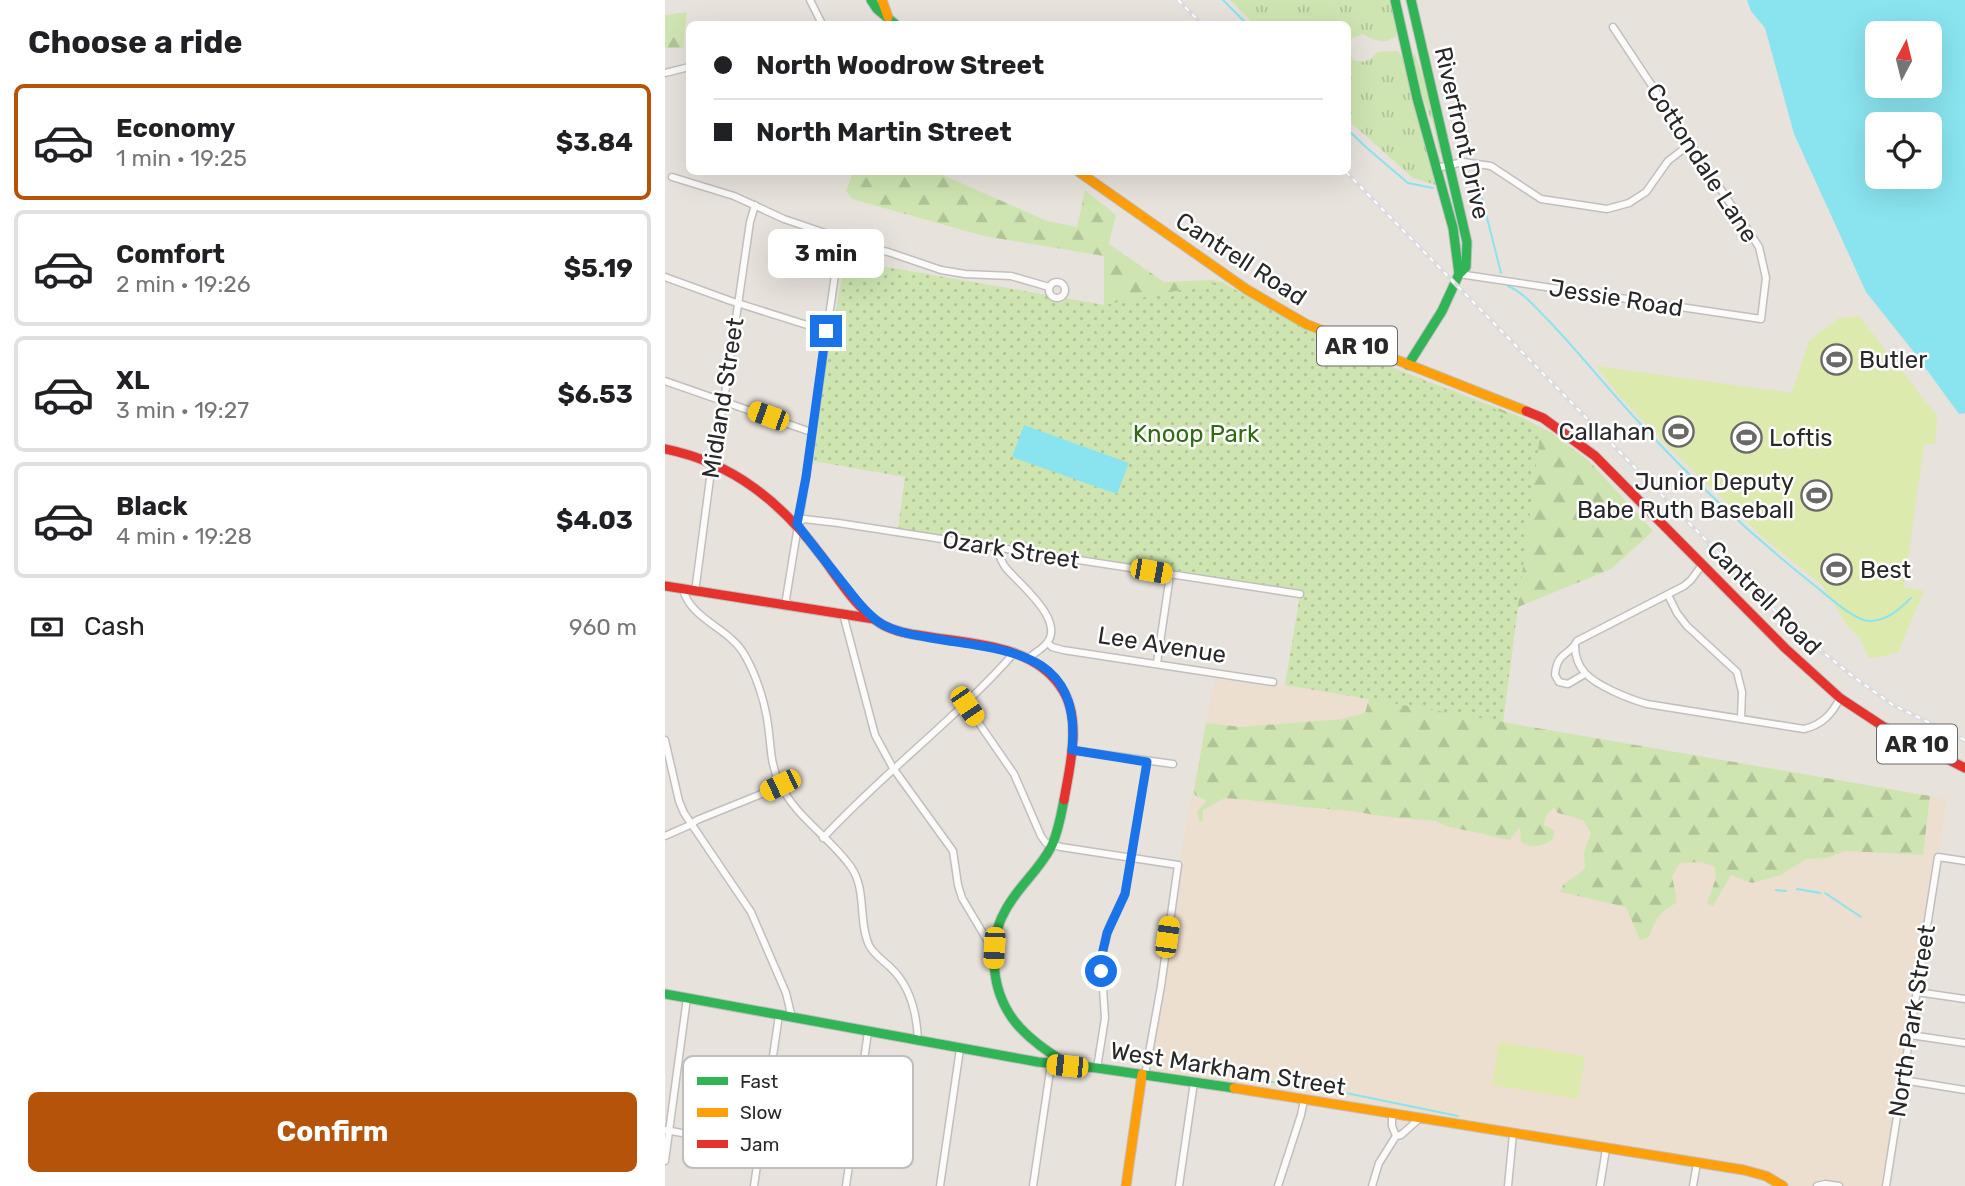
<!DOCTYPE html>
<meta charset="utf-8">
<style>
body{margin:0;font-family:Rubik,sans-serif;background:#f6f6f6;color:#202124;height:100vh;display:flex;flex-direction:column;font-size:26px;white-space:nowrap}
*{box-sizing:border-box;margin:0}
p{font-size:23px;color:#757577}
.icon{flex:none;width:38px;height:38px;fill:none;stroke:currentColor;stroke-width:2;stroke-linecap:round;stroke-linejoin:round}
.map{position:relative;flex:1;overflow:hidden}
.sheet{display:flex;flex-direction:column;background:#fff;width:665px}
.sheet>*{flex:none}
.hud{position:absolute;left:21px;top:21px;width:665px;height:154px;border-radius:10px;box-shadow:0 7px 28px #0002;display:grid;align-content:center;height:154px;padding:0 28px;background:#fff}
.needle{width:46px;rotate:7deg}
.buttons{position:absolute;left:1200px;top:21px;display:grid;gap:14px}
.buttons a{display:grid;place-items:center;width:77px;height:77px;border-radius:10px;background:#fff;box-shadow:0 7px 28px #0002;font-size:35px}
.end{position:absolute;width:32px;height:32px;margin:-16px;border:9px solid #1a73e8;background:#fff;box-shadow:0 0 0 4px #fff}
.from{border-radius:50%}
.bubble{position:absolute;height:49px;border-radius:10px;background:#fff;box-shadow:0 7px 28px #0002;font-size:23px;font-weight:700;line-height:49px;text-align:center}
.car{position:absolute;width:21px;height:42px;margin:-21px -10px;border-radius:9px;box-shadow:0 0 5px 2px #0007;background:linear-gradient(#f5c518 24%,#345 0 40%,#f5c518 0 76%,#345 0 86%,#f5c518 0)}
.hud b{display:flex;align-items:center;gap:24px;height:66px;font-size:26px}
.hud b+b{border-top:2px solid #e0e0e0}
.hud i{width:18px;height:18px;background:#202124}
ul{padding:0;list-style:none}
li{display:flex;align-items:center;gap:21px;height:116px;margin:0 14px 10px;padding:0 14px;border:4px solid #e0e0e0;border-radius:10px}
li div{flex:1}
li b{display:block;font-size:26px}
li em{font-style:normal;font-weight:700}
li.active{border-color:#b45309}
li>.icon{width:63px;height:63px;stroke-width:1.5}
h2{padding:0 28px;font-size:32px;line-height:84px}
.pay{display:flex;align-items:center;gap:18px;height:77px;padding:0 28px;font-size:26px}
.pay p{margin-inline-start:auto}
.button{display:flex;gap:14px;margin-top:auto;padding:14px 28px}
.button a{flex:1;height:80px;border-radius:10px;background:#b45309;color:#fff;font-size:28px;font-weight:700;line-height:80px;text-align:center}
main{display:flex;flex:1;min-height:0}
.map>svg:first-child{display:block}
</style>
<main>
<section class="sheet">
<h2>Choose a ride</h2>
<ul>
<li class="active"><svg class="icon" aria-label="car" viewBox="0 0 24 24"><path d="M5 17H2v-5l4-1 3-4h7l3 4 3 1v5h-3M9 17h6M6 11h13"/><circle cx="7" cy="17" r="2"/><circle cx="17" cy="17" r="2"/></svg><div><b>Economy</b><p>1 min · 19:25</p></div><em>$3.84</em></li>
<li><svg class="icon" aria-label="car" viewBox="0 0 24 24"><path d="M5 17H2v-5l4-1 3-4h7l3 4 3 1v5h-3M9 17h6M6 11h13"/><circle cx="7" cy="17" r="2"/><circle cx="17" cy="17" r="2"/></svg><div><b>Comfort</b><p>2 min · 19:26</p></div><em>$5.19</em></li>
<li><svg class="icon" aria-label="car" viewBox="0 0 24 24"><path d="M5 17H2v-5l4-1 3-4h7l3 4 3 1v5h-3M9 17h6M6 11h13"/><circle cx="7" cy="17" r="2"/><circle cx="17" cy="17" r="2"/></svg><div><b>XL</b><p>3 min · 19:27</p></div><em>$6.53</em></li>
<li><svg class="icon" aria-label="car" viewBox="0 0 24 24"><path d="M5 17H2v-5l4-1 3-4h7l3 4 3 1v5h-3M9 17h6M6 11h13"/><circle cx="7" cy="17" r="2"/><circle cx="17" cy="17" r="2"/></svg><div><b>Black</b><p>4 min · 19:28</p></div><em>$4.03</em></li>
</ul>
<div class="pay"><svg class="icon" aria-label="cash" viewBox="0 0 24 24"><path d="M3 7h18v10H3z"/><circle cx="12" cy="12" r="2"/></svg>Cash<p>960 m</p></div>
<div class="button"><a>Confirm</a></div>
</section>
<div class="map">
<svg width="1300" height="1186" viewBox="0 0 1300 1186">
<defs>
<pattern id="grass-tufts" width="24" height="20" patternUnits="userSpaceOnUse" patternTransform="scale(1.75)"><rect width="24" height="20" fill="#cee5b1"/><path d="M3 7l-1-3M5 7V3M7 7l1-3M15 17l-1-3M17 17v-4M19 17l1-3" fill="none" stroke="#b1c498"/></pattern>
<pattern id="forest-firs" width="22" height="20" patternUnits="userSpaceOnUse" patternTransform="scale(1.75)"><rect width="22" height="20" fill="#cee5b1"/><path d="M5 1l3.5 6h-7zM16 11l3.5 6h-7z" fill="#b1c498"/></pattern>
<pattern id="park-dots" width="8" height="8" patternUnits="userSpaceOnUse" patternTransform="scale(1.75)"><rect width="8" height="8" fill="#cee5b1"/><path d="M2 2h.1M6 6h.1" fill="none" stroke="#b1c498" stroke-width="1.8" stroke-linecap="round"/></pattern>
</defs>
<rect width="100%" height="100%" fill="#e8e2dc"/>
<path fill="#ecdfcf" d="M551,673L1282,799L1221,1186H1118L1101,1176L477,1074L492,1007L513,865Z"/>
<g fill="url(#grass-tufts)">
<path d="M565,0H726L732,30L731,36C718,45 711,41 698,34L687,38L683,46L682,24H589Z"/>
<path d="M682,49L688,60C700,64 704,61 713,52L732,51L740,59L774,186L748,178L683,120Z"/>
<path d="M750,54L770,112L778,155L774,153C772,144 771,134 768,125C761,102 747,80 748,55Z"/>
</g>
<g fill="url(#forest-firs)">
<path d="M22,12L18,48H0V15Z"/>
<path d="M188,172H271L382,221L412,227L420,190L451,215L444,244L499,282L547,280L557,282L676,348L856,417L887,433L924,461L988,531L946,569L853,607L838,722L1265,796L1258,855L1180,851L1162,858L1141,859L1116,875L1087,883L1066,875L1048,906L1042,903L1051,878L1050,867L1036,862L1015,863L1007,876L1011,896V903C994,912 991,919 984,937L975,940L961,907L895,892L898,885L920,869L919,853L926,833L918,820L893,813L889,808L881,815L879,825L890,831L887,840C876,847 868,848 856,842L855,827L845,840L781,826L770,821L723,817L686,811L638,807L583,800L560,798L538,810V821H534L532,811L542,801L530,795L529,792L541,723L576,727L677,719L700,713L704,699L637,597L180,260L439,305V256L319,236L187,199L181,191Z"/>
</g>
<path fill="url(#park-dots)" d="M180,260L439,305L556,282L658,339L876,428L838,722L620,685L635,595L232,535L240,477L148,461L161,365Z"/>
<g fill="#dceaae">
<path d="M1194,316L1272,416L1270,444H1259L1239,587L1259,591L1233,652L1219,656L1204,658L1194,637L1183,627L1157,585L1102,541L999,443L951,392L931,366L1127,393L1144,341L1174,318Z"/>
<path d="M834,1042L920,1056L913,1099L827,1085Z"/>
</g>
<g fill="#89e4f0" fill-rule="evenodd">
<path d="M1082,0H1300V413L1294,414L1248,351L1201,292L1129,134L1100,28L1086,11ZM1213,33H1265V86H1213ZM1213,124H1265V177H1213Z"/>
<path d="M359,425L464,463L452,494L347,457Z"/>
</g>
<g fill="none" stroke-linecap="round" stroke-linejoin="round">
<g stroke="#89e4f0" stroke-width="2">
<path d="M558,0L582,24"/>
<path d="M682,129L703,149L743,183L768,188"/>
<path d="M805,195L817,198L836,273"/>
<path d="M843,286C859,293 870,307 883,320C913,351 940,386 971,419C1026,479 1085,534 1149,585C1162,595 1190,622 1206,621C1224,620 1234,609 1246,598"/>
<path d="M1132,889L1155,893"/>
<path d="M1111,890L1121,891"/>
<path d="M1160,893L1196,917"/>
<path d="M583,1078L640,1088"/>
<path d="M652,1090L681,1093L793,1116"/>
</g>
<defs>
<g id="street">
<path d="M145,0L157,24"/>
<path d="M0,73L24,67"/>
<path d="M772,168L798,162L826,166L876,199L942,209L964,203L981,192L1003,161L1025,144"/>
<path d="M7,177L69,196L119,219L169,236L183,243L223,252L276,270L300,274L346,276L384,287"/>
<path d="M794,274L1096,319L1101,278L1094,247L948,27"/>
<path d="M0,277L66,301L161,331"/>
<circle cx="392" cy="290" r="8"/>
<path d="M0,381L146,432"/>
<path d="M132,524L139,519L173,523L635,594"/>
<path d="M332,548C334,555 336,562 341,568C354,584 402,621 381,644C377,649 369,653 364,658"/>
<path d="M18,589C25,619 64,628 79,654C91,674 100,702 103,725C106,745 105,763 114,782C130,817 164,836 186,867C202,890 193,922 204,945C208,954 219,961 226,968C246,987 252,1014 253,1041"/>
<path d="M30,592L48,456L59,401L85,222L90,205"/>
<path d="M1003,595L1012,613L1022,626L1072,672L1077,692L1076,719"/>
<path d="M123,606L121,599L141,477L175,240"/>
<path d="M178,614L210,735L228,768L288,851L293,885L297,898L322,940L329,945"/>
<path d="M383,643L387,647L398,650L608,682"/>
<path d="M910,646C910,656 913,665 920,673C932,686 964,699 982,704L1139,729C1157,725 1167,714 1175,698"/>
<path d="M492,663L505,575"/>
<path d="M920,674L903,684L894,682L890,675C892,651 904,657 912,641L1019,586L1026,580L1037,565"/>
<path d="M300,703L349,774L376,836L381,843L396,847L513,865"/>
<path d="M0,740L14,801L19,813L86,912L121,993L127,1018"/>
<path d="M407,750L508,764"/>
<path d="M0,836L25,825L32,820L94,795L115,785"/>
<path d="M158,838C219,772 291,719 350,652"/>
<path d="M1252,992L1300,999"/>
<path d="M1245,1035L1300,1043"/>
<path d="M432,1068L440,1018L436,959L444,927L460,894L482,762"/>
<path d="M480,1075L496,986L513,865"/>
<path d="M1238,1080L1300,1090"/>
<path d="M727,1114V1126L731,1136"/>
<path d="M0,1130L95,1147"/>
<path d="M0,1161L22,998"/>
<path d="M89,1186L114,1015"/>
<path d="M181,1186L203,1032"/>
<path d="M275,1186L295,1049"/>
<path d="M368,1186L386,1064"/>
<path d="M514,1186L529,1082"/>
<path d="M613,1186L636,1115L639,1100"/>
<path d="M707,1186L714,1163L731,1136L736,1135L754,1119"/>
<path d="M843,1186L848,1134"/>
<path d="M935,1186L941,1149"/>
<path d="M1028,1186L1032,1163"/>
<path d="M1152,1186L1160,1184L1174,1186"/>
<path d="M1221,1186L1273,857L1300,861"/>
</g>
<g id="fast">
<path d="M206,0L212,9L230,24"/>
<path d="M730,0L752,98L788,228L794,274"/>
<path d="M743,365L777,311L794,274L801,267L802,242L746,0"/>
<path d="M399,800C396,815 393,833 386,847C374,871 351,888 339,913C331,927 329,944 329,960C330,1012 360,1039 403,1064"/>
<path d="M0,994L373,1062L432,1068L569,1088"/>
</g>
<g id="slow">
<path d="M217,0L223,17"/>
<path d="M414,172L581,289L641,324L861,411"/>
<path d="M569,1088L1079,1170L1101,1176L1118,1186"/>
<path d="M461,1186L477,1074"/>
</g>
<g id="jam">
<path d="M861,411L878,418L930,456L1120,648L1175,698L1219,727L1300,768"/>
<path d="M0,449C69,463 117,503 158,558C175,581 193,611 218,625C231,632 245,634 259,636C305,644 366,644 395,686C418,717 405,765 399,800"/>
<path d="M0,586L209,619"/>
</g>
</defs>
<use href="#street" stroke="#c0bfbf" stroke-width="9"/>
<use href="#fast" stroke="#c0bfbf" stroke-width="11"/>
<use href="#slow" stroke="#c0bfbf" stroke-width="11"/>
<use href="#jam" stroke="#c0bfbf" stroke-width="11"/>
<use href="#street" stroke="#fcfbfa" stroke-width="6"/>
<use href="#fast" stroke="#30b455" stroke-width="9"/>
<use href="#slow" stroke="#ff9f0a" stroke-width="9"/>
<use href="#jam" stroke="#e5322d" stroke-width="9"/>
<defs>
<g id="rail">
<path d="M513,0L537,24"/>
<path d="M681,172L1121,622L1186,675L1228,705L1300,740"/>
</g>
</defs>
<use href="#rail" stroke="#dcdcde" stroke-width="4.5"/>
<use href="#rail" stroke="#fff" stroke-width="2" stroke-dasharray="5" stroke-linecap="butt"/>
</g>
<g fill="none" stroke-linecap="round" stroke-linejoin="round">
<path stroke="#1a73e8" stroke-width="9" d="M161,331L141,477L132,524C148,546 165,567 182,588C191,600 202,614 215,623C230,632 248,635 266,638C340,651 417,649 407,750L482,762L460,894L442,933L436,959V971"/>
</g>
<defs>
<symbol id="stadium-ring" viewBox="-11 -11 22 22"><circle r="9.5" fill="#fff" stroke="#6b6967" stroke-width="1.5"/><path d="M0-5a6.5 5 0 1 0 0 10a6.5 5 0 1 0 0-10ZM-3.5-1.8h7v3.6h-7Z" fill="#6b6967"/></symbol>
</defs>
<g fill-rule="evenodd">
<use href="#stadium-ring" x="1154" y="342" width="35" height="35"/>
<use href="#stadium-ring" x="996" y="414" width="35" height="35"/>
<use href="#stadium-ring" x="1064" y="420" width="35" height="35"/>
<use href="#stadium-ring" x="1134" y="478" width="35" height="35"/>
<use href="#stadium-ring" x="1154" y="552" width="35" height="35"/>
</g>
<g text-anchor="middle" stroke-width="5" stroke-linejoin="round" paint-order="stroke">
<g fill="#fff" stroke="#686868" stroke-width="2">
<rect x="652" y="326.5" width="80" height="39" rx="5"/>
<rect x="1212" y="724.5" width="80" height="39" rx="5"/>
</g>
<g font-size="23" font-weight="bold" fill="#282828">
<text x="692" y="354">AR 10</text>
<text x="1252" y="752">AR 10</text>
</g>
<g font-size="24" fill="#282828" stroke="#fff">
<text transform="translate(797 133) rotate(77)" y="8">Riverfront Drive</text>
<text transform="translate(1037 163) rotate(57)" y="8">Cottondale Lane</text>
<text transform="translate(576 259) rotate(33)" y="8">Cantrell Road</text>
<text transform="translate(951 298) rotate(9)" y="8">Jessie Road</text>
<text transform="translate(58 398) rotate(-81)" y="8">Midland Street</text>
<text transform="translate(346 550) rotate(9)" y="8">Ozark Street</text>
<text transform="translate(1099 598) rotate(45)" y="8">Cantrell Road</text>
<text transform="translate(497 645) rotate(9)" y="8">Lee Avenue</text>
<text transform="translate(1247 1021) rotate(-81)" y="8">North Park Street</text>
<text transform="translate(563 1069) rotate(9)" y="8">West Markham Street</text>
</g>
<g font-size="24" fill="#282828" stroke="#fff" text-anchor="start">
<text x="1194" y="368">Butler</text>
<text x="990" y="440" text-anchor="end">Callahan</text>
<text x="1104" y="446">Loftis</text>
<text x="1129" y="490" text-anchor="end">Junior Deputy<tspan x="1129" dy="28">Babe Ruth Baseball</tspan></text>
<text x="1195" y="578">Best</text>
</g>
<g font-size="24" fill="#316a13" stroke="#fff">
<text x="531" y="442">Knoop Park</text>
</g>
</g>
<rect x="18" y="1056" width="230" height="112" rx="10" fill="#fff" stroke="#bebebe" stroke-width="2"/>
<rect x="32" y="1077" width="31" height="8" fill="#30b455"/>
<rect x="32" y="1108" width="31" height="9" fill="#ff9f0a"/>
<rect x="32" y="1140" width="31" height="8" fill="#e5322d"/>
<g font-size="19" fill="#282828">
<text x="75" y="1088">Fast</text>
<text x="75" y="1119">Slow</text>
<text x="75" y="1151">Jam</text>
</g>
</svg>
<div class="buttons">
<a><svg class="needle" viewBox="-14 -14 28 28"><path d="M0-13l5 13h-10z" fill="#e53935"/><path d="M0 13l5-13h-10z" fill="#757577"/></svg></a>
<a><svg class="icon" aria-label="locate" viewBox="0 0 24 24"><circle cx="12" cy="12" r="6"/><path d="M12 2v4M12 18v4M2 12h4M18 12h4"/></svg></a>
</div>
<i class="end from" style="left:436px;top:971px"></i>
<i class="end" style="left:161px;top:331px"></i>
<div class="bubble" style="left:103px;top:229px;width:116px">3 min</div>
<i class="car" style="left:103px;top:416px;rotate:290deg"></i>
<i class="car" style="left:486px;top:571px;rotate:100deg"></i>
<i class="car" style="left:302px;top:706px;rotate:146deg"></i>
<i class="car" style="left:115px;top:785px;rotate:244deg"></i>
<i class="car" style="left:502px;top:937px;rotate:8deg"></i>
<i class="car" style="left:329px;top:948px;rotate:183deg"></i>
<i class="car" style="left:402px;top:1066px;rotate:276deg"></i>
<div class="hud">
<b><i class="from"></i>North Woodrow Street</b>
<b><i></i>North Martin Street</b>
</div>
</div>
</main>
